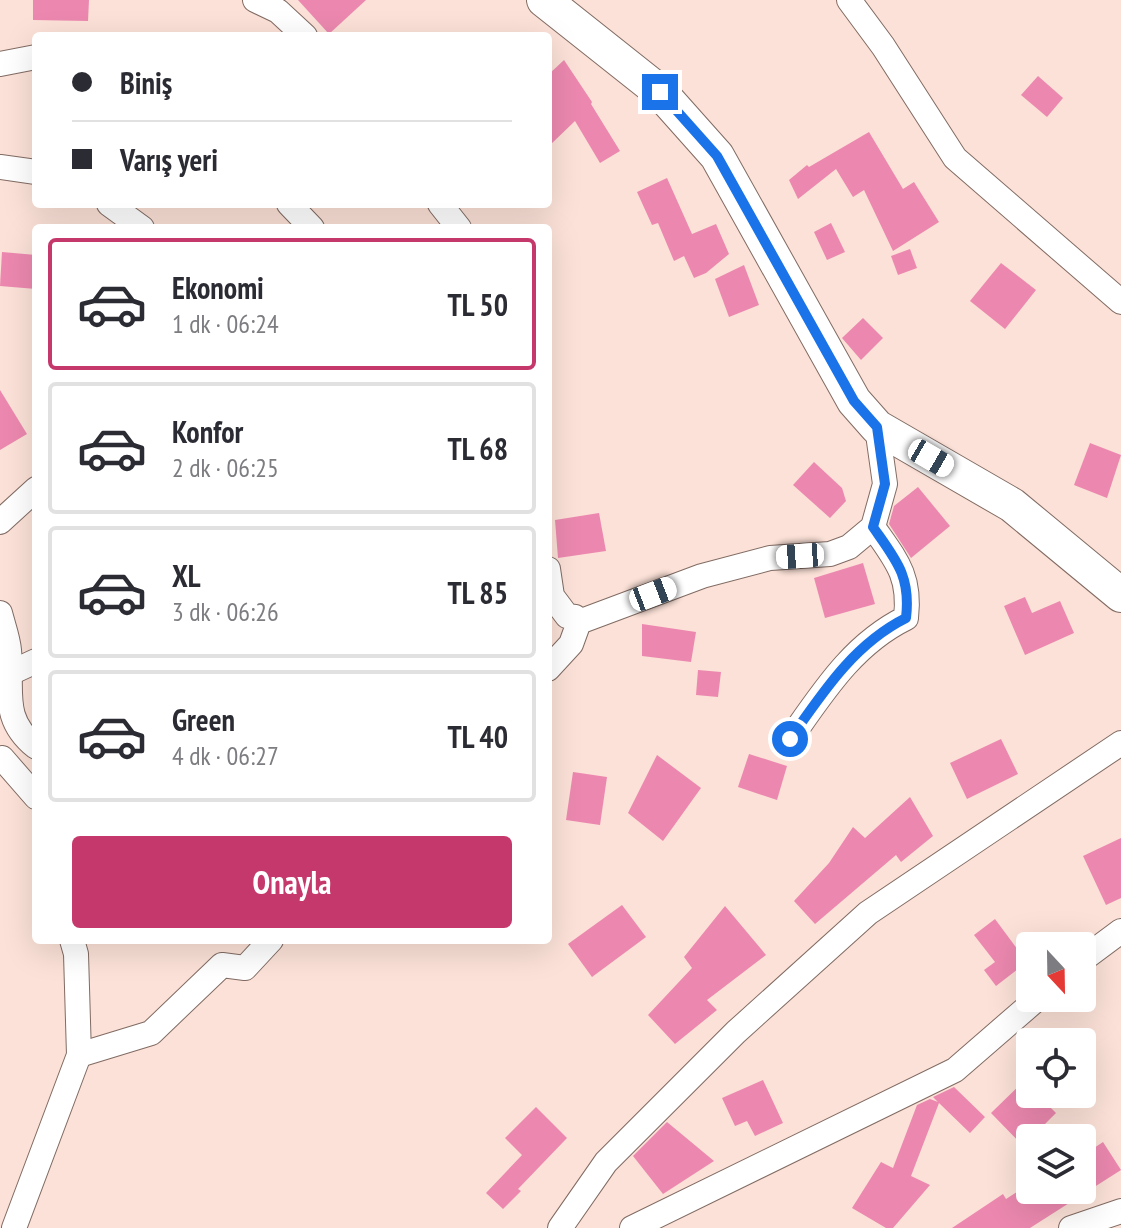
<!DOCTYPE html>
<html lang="tr">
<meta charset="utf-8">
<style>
body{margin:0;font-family:"PT Sans Narrow",sans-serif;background:#f7f7f7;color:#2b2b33;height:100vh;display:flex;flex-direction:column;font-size:30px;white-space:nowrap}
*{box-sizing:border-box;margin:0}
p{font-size:26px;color:#7c7c81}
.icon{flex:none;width:44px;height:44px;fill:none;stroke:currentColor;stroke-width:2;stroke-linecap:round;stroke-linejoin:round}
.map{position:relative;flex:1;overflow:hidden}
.drawer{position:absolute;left:32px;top:224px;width:520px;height:720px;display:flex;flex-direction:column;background:#fff;border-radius:8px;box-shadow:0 8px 32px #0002}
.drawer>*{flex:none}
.top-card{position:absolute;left:32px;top:32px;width:520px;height:176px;border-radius:8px;box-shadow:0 8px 32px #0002;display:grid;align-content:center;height:176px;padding:0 40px;background:#fff}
.needle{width:52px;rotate:158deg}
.fabs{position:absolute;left:1016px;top:932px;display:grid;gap:16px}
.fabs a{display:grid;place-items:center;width:80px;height:80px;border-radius:8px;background:#fff;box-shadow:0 8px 32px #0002;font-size:40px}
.end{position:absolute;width:36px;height:36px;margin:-18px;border:10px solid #1a73e8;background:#fff;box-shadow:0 0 0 4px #fff}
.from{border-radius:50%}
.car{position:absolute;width:24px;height:48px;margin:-24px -12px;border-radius:10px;box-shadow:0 0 6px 2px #0007;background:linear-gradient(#fff 24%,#345 0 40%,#fff 0 76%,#345 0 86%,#fff 0)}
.top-card b{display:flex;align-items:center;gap:28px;height:76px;font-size:30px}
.top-card b+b{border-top:2px solid #e1e1e2}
.top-card i{width:20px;height:20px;background:#2b2b33}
ul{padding:14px 0 0;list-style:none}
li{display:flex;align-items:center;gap:24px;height:132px;margin:0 16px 12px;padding:0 24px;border:4px solid #e1e1e2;border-radius:8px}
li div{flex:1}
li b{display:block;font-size:30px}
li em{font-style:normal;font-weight:800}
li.selected{border-color:#c5386b}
li>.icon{width:72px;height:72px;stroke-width:1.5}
.action{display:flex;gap:16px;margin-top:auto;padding:16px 40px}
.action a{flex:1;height:92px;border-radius:8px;background:#c5386b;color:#fff;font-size:32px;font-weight:800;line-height:92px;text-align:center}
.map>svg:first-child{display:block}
</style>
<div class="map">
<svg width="1121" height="1228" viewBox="0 0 1121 1228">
<rect width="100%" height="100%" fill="#fbe1d7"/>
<g fill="#ec88af">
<path d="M33,0H89L88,21L33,20Z"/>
<path d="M298,0H366L329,34Z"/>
<path d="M564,60L592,102L591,104L620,151L600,163L575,121L548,147V75Z"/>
<path d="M1038,76L1063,98L1047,117L1021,95Z"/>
<path d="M869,132L903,189L914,182L939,222L893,251L864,190L853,197L836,169L798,199L789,180L807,165L809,167Z"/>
<path d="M667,178L692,234L716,224L729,254L706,273L694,278L684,256L674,261L658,223L652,225L637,192Z"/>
<path d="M831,223L845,252L827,260L814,232Z"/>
<path d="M910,249L917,268L898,275L891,256Z"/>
<path d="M2,252L36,255V289L0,286Z"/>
<path d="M1001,263L1036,290L1005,329L970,301Z"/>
<path d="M744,265L759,305L729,317L715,279Z"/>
<path d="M863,318L883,338L861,360L842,338Z"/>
<path d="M0,390L27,434L0,450Z"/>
<path d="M1090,443L1121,455L1107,498L1074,485Z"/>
<path d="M814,462L842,488L846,501L830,518L793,485Z"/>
<path d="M918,487L950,526L911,558L889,524L894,506Z"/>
<path d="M599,513L606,551L558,558L555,520Z"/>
<path d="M863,563L875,604L825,618L814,578Z"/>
<path d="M1025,597L1032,613L1060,601L1074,633L1025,655L1004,606Z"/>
<path d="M642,624L696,632L691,662L642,656Z"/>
<path d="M698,670L721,672L718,697L696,695Z"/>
<path d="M1001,739L1018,774L967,799L950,763Z"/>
<path d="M749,754L787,766L777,800L738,787Z"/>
<path d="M657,755L701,788L663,841L628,813Z"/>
<path d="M573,772L607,777L600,825L566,820Z"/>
<path d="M910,797L933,836L901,862L896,855L815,924L794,901L829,863L853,827L865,838Z"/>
<path d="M1121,838V898L1106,905L1083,856Z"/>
<path d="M622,905L646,937L592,977L568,944Z"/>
<path d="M725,906L766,955L707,1000L717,1010L675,1044L648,1015L692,968L684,957Z"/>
<path d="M995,919L1027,962L996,986L984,970L995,962L974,935Z"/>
<path d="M763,1080L783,1123L755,1136L747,1121L735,1126L722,1098Z"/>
<path d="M1024,1081L1030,1087V1094H1037L1056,1113L1023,1146L991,1113Z"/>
<path d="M954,1087L985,1117L970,1133L939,1103L911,1176L930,1185L893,1228H886L852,1208L881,1162L893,1168L917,1105L930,1099L938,1102L933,1097Z"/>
<path d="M536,1107L567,1138L518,1189L521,1191L503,1209L486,1193L522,1155L505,1138Z"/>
<path d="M667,1122L714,1161L663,1194L633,1156Z"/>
<path d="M1103,1142L1121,1170L1030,1228H952L1003,1194L1006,1199L1020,1190H1082V1156Z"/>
</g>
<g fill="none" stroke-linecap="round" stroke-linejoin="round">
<defs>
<g id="street">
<path d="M255,0L278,11L305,36"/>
<path d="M849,0L883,46L955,158L1121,302"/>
<path d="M0,64L36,57"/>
<path d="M0,167L36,172"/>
<path d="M109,204L142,228"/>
<path d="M289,204L312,228"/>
<path d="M440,204L459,228"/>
<path d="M0,522L36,489"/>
<path d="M548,569L552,596L567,616L575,617L579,622"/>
<path d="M0,613C3,625 8,638 9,650C13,691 0,718 36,747"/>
<path d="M548,669L571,644L579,622L702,576L770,558L830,554L849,547L873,527L885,484L877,427"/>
<path d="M8,674L36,661"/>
<path d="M790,739C823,692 853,644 906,618C911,576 896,560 873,527"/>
<path d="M2,758L36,797"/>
<path d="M1082,960L1121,931"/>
<path d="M79,1055L151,1033L222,965L245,968L271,940"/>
<path d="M14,1228L79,1055L76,954L72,940"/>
<path d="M560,1228L606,1162L736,1032L868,913L1121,743"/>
<path d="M632,1228L955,1070L1038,998"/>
<path d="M1071,1228L1121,1211"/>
</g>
<path id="secondary" d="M544,0L660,92L717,156L854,401L877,427L1012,505L1121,595"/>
</defs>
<use href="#street" stroke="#816b63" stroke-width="26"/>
<use href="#secondary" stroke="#816b63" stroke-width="36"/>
<use href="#street" stroke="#fff" stroke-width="24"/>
<use href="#secondary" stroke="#fff" stroke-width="34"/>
</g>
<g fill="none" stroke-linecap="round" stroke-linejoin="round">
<path stroke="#1a73e8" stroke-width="10" d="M660,92L717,156L854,401L877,427L885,484L873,527C896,560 911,576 906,618C854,644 823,692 790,739"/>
</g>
</svg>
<div class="fabs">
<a><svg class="needle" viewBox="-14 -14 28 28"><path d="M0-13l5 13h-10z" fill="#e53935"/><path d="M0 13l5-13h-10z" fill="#7c7c81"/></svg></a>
<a><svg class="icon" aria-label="locate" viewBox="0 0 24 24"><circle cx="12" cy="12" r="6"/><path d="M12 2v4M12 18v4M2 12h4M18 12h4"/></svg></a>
<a><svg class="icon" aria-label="layers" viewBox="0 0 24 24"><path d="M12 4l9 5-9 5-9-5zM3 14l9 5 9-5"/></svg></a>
</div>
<i class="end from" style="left:790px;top:739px"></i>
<i class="end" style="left:660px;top:92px"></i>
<i class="car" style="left:931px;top:458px;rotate:120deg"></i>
<i class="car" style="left:800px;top:556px;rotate:266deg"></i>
<i class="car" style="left:653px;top:594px;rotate:69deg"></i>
<div class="top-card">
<b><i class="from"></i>Biniş</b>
<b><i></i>Varış yeri</b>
</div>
<section class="drawer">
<ul>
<li class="selected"><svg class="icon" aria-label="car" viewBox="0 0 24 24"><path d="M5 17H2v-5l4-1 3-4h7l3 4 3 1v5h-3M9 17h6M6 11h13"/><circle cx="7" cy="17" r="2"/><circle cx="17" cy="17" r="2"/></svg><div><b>Ekonomi</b><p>1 dk · 06:24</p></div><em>TL 50</em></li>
<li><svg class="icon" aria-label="car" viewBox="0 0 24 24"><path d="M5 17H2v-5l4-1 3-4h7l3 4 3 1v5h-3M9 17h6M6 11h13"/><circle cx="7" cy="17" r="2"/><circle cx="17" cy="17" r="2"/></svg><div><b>Konfor</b><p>2 dk · 06:25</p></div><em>TL 68</em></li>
<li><svg class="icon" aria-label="car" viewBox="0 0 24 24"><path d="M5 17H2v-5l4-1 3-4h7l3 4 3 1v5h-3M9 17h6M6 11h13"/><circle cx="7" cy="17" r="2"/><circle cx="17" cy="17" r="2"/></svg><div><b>XL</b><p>3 dk · 06:26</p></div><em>TL 85</em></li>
<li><svg class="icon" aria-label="car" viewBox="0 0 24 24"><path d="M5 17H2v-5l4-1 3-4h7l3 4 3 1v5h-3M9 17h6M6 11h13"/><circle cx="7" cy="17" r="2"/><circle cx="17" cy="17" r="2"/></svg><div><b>Green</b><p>4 dk · 06:27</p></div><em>TL 40</em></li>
</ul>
<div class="action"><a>Onayla</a></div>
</section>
</div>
